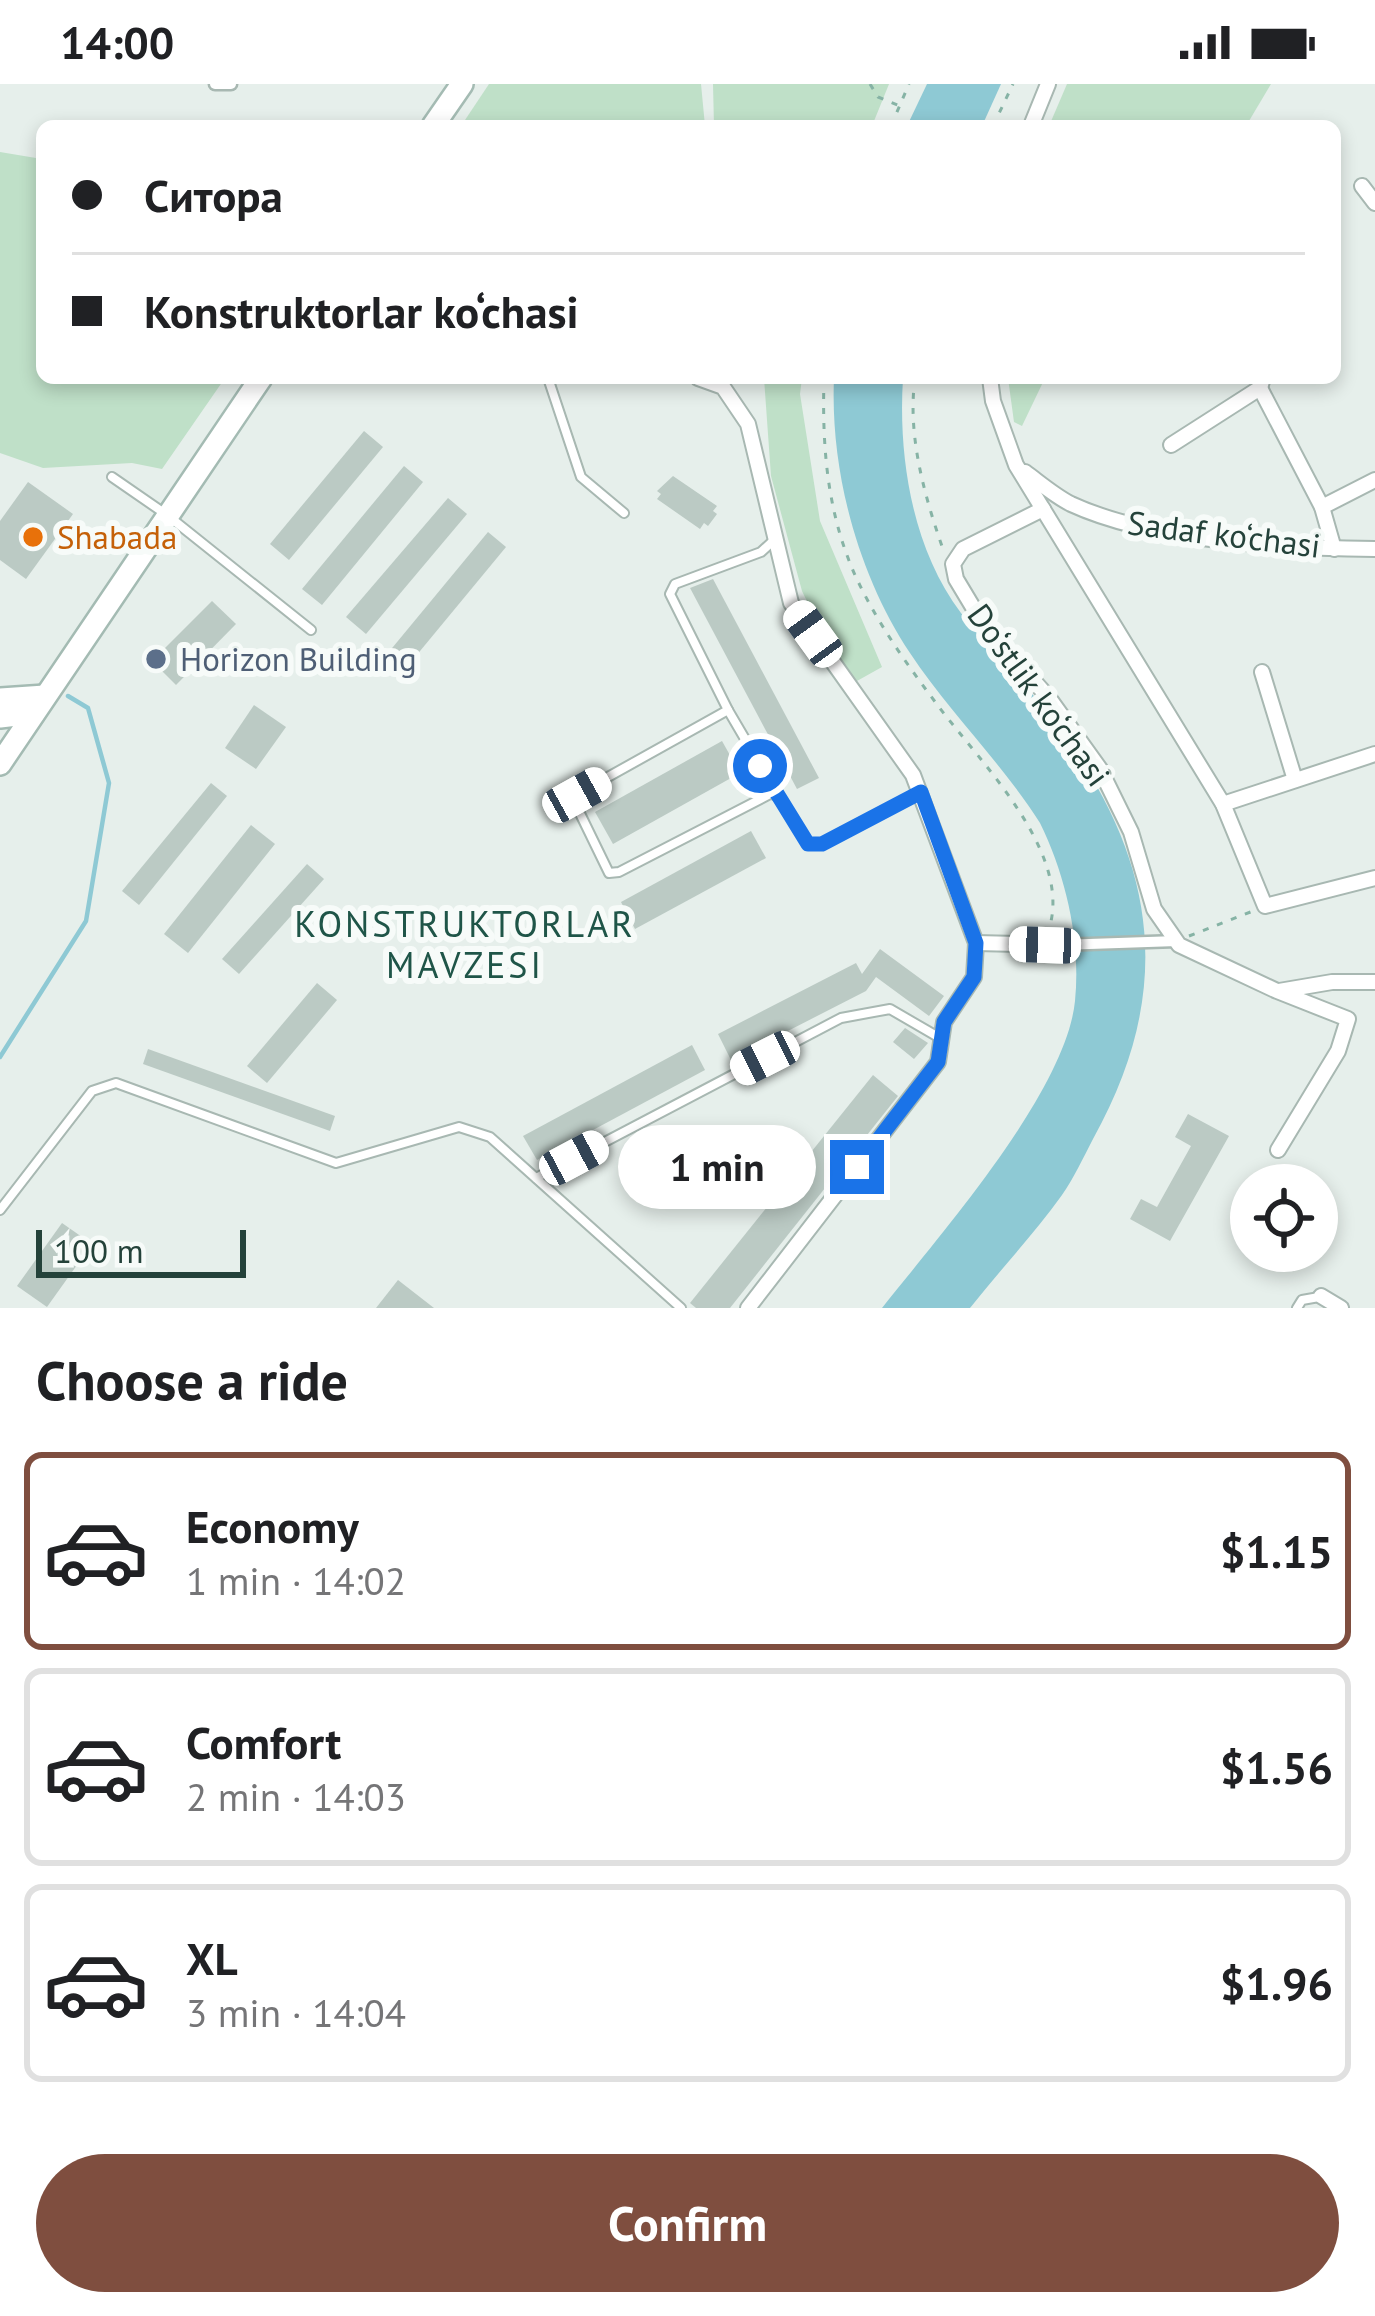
<!DOCTYPE html>
<meta charset="utf-8">
<style>
body{margin:0;font-family:"PT Sans",sans-serif;background:#f6f6f6;color:#202124;height:100vh;display:flex;flex-direction:column;font-size:45px;white-space:nowrap}
*{box-sizing:border-box;margin:0}
p{font-size:39px;color:#757577}
.icon{flex:none;width:66px;height:66px;fill:none;stroke:currentColor;stroke-width:2;stroke-linecap:round;stroke-linejoin:round}
.map{position:relative;height:1224px;overflow:hidden}
.panel{display:flex;flex-direction:column;background:#fff;flex:1}
.panel>*{flex:none}
.banner{position:absolute;left:36px;top:36px;width:1305px;height:264px;border-radius:18px;box-shadow:0 6px 18px #0003;display:grid;align-content:center;height:264px;padding:0 36px;background:#fff}
.controls{position:absolute;left:1230px;top:1080px;display:grid;gap:24px}
.controls a{display:grid;place-items:center;width:108px;height:108px;border-radius:50%;background:#fff;box-shadow:0 6px 18px #0003;font-size:60px}
.scale{position:absolute;left:36px;bottom:30px;width:210px;box-sizing:border-box;padding-left:12px;border:6px solid #24423a;border-top:0;font-size:33px;line-height:42px;white-space:nowrap;color:#24423a;-webkit-text-stroke:9px #f7fbf9;paint-order:stroke}
.end{position:absolute;width:54px;height:54px;margin:-27px;border:15px solid #1a73e8;background:#fff;box-shadow:0 0 0 6px #fff}
.from{border-radius:50%}
.bubble{position:absolute;height:84px;border-radius:42px;background:#fff;box-shadow:0 6px 18px #0003;font-size:39px;font-weight:700;line-height:84px;text-align:center}
.car{position:absolute;width:36px;height:72px;margin:-36px -18px;border-radius:15px;box-shadow:0 0 9px 3px #0007;background:linear-gradient(#fff 24%,#345 0 40%,#fff 0 76%,#345 0 86%,#fff 0)}
.banner b{display:flex;align-items:center;gap:42px;height:114px;font-size:45px}
.banner b+b{border-top:3px solid #e0e0e0}
.banner i{width:30px;height:30px;background:#202124}
ul{padding:0;list-style:none}
li{display:flex;align-items:center;gap:36px;height:198px;margin:0 24px 18px;padding:0 12px;border:6px solid #e0e0e0;border-radius:18px}
li div{flex:1}
li b{display:block;font-size:45px}
li em{font-style:normal;font-weight:700}
li.current{border-color:#7f4e3f}
li>.icon{width:108px;height:108px;stroke-width:1.5}
h2{padding:0 36px;font-size:54px;line-height:144px}
.primary-button{display:flex;gap:24px;margin-top:auto;padding:24px 36px}
.primary-button a{flex:1;height:138px;border-radius:72px;background:#7f4e3f;color:#fff;font-size:48px;font-weight:700;line-height:138px;text-align:center}
.status{display:flex;justify-content:space-between;align-items:center;height:84px;padding:0 60px;background:#fff;direction:ltr}
.status svg{height:33px;fill:currentColor}
.map>svg:first-child{display:block}
</style>
<div class="status"><b>14:00</b><svg viewBox="0 0 49 12"><path d="M0 12V9h3v3zM5 12V6h3v6zM10 12V3h3v9zM15 12V0h3v12zM26 1h20v11H26zM47 4h2v5h-2z"/></svg></div>
<div class="map">
<svg width="1375" height="1224" viewBox="0 0 1375 1224">
<rect width="100%" height="100%" fill="#e6efeb"/>
<g fill="#bfe0c8">
<path d="M489,0H701L705,42H461Z"/>
<path d="M713,0H889L872,42H714Z"/>
<path d="M1067,0H1271L1246,42H1049Z"/>
<path d="M0,68L42,75V294H225L162,385L132,379L43,384L0,369Z"/>
<path d="M764,294H802L800,310L820,437L882,583L848,602L802,507L771,392Z"/>
<path d="M1008,294H1045L1022,342L1014,338Z"/>
</g>
<g fill="#8ec9d4">
<path d="M927,0H1001L982,42H907Z"/>
<path d="M834,294H903C898,373 912,464 961,529C983,558 1010,583 1033,611C1150,752 1185,890 1093,1055C1083,1074 1074,1094 1062,1111C1034,1150 1000,1186 970,1224H882C939,1152 1066,1008 1075,917C1081,857 1066,792 1040,739C1002,679 949,628 910,569C858,491 830,387 834,294Z"/>
</g>
<g fill="none" stroke-linecap="round" stroke-linejoin="round">
<path stroke="#8ec9d4" stroke-width="4.5" d="M0,973L86,837L109,699L88,624L68,612"/>
</g>
<g fill="#bbcac4">
<path d="M364,347L383,363L289,476L270,460Z"/>
<path d="M404,382L423,398L322,521L302,505Z"/>
<path d="M673,392L717,422L713,427L717,430L708,442L704,439L700,445L657,415L661,410L657,407Z"/>
<path d="M28,398L73,430L26,495L0,476V437Z"/>
<path d="M448,414L467,430L366,550L346,533Z"/>
<path d="M488,448L506,463L406,584L388,569Z"/>
<path d="M713,495L819,694L797,705L690,504Z"/>
<path d="M212,517L236,540L176,601L152,577Z"/>
<path d="M254,621L286,643L256,685L225,664Z"/>
<path d="M722,657L740,689L613,760L595,728Z"/>
<path d="M211,699L227,712L139,821L122,807Z"/>
<path d="M251,741L275,760L188,869L164,850Z"/>
<path d="M751,747L766,774L635,845L621,818Z"/>
<path d="M307,780L324,795L239,890L222,875Z"/>
<path d="M880,865L944,912L929,932L876,893L866,907L731,976L718,950L856,879L862,890Z"/>
<path d="M317,899L337,916L267,999L247,982Z"/>
<path d="M905,944L928,959L914,975L893,958Z"/>
<path d="M692,961L705,986L537,1076L523,1052Z"/>
<path d="M148,965L335,1032L330,1047L143,980Z"/>
<path d="M873,991L898,1012L730,1224H696L690,1219Z"/>
<path d="M1188,1030L1229,1052L1170,1157L1130,1135L1141,1115L1157,1123L1191,1062L1175,1053Z"/>
<path d="M62,1139L92,1160L47,1223L17,1202Z"/>
<path d="M398,1196L434,1224H376Z"/>
</g>
<g fill="none" stroke-linecap="round" stroke-linejoin="round">
<defs>
<g id="service">
<path d="M548,294L581,393L624,429"/>
<path d="M112,393L167,431L311,546"/>
<path d="M773,457L761,468L675,500L670,510L728,626L572,713L609,789L619,788L772,709L779,714L808,760H822L919,709"/>
<path d="M728,626L776,708"/>
<path d="M536,1094L841,934L890,925L940,954"/>
<path d="M0,1126L92,1007L116,999L336,1079L459,1043L490,1053L681,1224"/>
<path d="M1297,1224L1302,1216L1319,1213"/>
</g>
<g id="pedestrian">
<path d="M215,0H231"/>
<path d="M1060,861L1177,857"/>
</g>
<g id="minor">
<path d="M1031,42L1048,0"/>
<path d="M1362,102L1375,119"/>
<path d="M698,294L723,303L748,340L791,519L913,691L976,859L974,893L944,938L938,978L748,1224"/>
<path d="M990,294L993,317L1016,381L1223,720L1265,822L1375,794"/>
<path d="M1260,304L1322,423L1334,465"/>
<path d="M1171,361L1260,304L1263,294"/>
<path d="M1025,388C1040,399 1055,412 1071,420C1153,458 1285,464 1375,465"/>
<path d="M1322,423L1375,396"/>
<path d="M1043,425L963,465L953,480L956,495L983,540L1049,614L1100,685L1131,748L1154,825L1179,861L1277,907L1348,935L1338,967L1278,1066"/>
<path d="M1262,588L1295,696"/>
<path d="M1223,720L1375,670"/>
<path d="M976,859L1060,861"/>
<path d="M1279,907L1332,898H1375"/>
<path d="M1321,1212L1341,1224"/>
</g>
<g id="secondary">
<path d="M433,42L462,0"/>
<path d="M0,615L45,612"/>
<path d="M0,633L34,629"/>
<path d="M0,680L261,294"/>
</g>
</defs>
<use href="#service" stroke="#a8b8b2" stroke-width="12"/>
<use href="#pedestrian" stroke="#a8b8b2" stroke-width="15"/>
<use href="#minor" stroke="#a8b8b2" stroke-width="18"/>
<use href="#secondary" stroke="#a4bbb3" stroke-width="26"/>
<g stroke="#86b3a5" stroke-width="3" stroke-dasharray="6 9" stroke-linecap="butt">
<path d="M870,0L878,13L900,22"/>
<path d="M891,42L909,0"/>
<path d="M993,42L1013,0"/>
<path d="M824,294C822,363 827,428 855,491C877,539 908,582 939,623C981,679 1073,769 1049,845"/>
<path d="M915,294C907,352 925,414 944,468"/>
<path d="M1189,852L1253,827"/>
</g>
<use href="#service" stroke="#fff" stroke-width="8"/>
<use href="#pedestrian" stroke="#fff" stroke-width="10"/>
<use href="#minor" stroke="#fff" stroke-width="14"/>
<use href="#secondary" stroke="#fff" stroke-width="21"/>
</g>
<g fill="none" stroke-linecap="round" stroke-linejoin="round">
<path stroke="#1a73e8" stroke-width="15" d="M760,682L808,760H822L921,708L976,859L974,893L944,938L938,978L857,1083"/>
</g>
<circle fill="#e8710a" stroke="#f7fbf9" stroke-width="4.5" cx="33" cy="453" r="12"/>
<circle fill="#5c6f8a" stroke="#f7fbf9" stroke-width="4.5" cx="156" cy="575" r="12"/>
<g text-anchor="middle" stroke-width="12" stroke-linejoin="round" paint-order="stroke">
<g font-size="33" fill="#24423a" stroke="#f7fbf9">
<text transform="translate(1224 450) rotate(7)" y="12">Sadaf ko‘chasi</text>
<text transform="translate(1039 611) rotate(54)" y="12">Do‘stlik ko‘chasi</text>
</g>
<g font-size="33" fill="#c56008" stroke="#f7fbf9" text-anchor="start">
<text x="57" y="465">Shabada</text>
</g>
<g font-size="33" fill="#4e5e75" stroke="#f7fbf9" text-anchor="start">
<text x="180" y="587">Horizon Building</text>
</g>
<g font-size="36" letter-spacing="3" fill="#1f5548" stroke="#f7fbf9">
<text x="465" y="853">KONSTRUKTORLAR<tspan x="465" dy="41">MAVZESI</tspan></text>
</g>
</g>
</svg>
<div class="controls">
<a><svg class="icon" aria-label="locate" viewBox="0 0 24 24"><circle cx="12" cy="12" r="6"/><path d="M12 2v4M12 18v4M2 12h4M18 12h4"/></svg></a>
</div>
<div class="scale">100 m</div>
<i class="end from" style="left:760px;top:682px"></i>
<i class="end" style="left:857px;top:1083px"></i>
<div class="bubble" style="left:618px;top:1041px;width:198px">1 min</div>
<i class="car" style="left:813px;top:550px;rotate:324deg"></i>
<i class="car" style="left:577px;top:711px;rotate:61deg"></i>
<i class="car" style="left:1045px;top:861px;rotate:272deg"></i>
<i class="car" style="left:765px;top:974px;rotate:243deg"></i>
<i class="car" style="left:574px;top:1074px;rotate:62deg"></i>
<div class="banner">
<b><i class="from"></i>Ситора</b>
<b><i></i>Konstruktorlar ko‘chasi</b>
</div>
</div>
<section class="panel">
<h2>Choose a ride</h2>
<ul>
<li class="current"><svg class="icon" aria-label="car" viewBox="0 0 24 24"><path d="M5 17H2v-5l4-1 3-4h7l3 4 3 1v5h-3M9 17h6M6 11h13"/><circle cx="7" cy="17" r="2"/><circle cx="17" cy="17" r="2"/></svg><div><b>Economy</b><p>1 min · 14:02</p></div><em>$1.15</em></li>
<li><svg class="icon" aria-label="car" viewBox="0 0 24 24"><path d="M5 17H2v-5l4-1 3-4h7l3 4 3 1v5h-3M9 17h6M6 11h13"/><circle cx="7" cy="17" r="2"/><circle cx="17" cy="17" r="2"/></svg><div><b>Comfort</b><p>2 min · 14:03</p></div><em>$1.56</em></li>
<li><svg class="icon" aria-label="car" viewBox="0 0 24 24"><path d="M5 17H2v-5l4-1 3-4h7l3 4 3 1v5h-3M9 17h6M6 11h13"/><circle cx="7" cy="17" r="2"/><circle cx="17" cy="17" r="2"/></svg><div><b>XL</b><p>3 min · 14:04</p></div><em>$1.96</em></li>
</ul>
<div class="primary-button"><a>Confirm</a></div>
</section>
